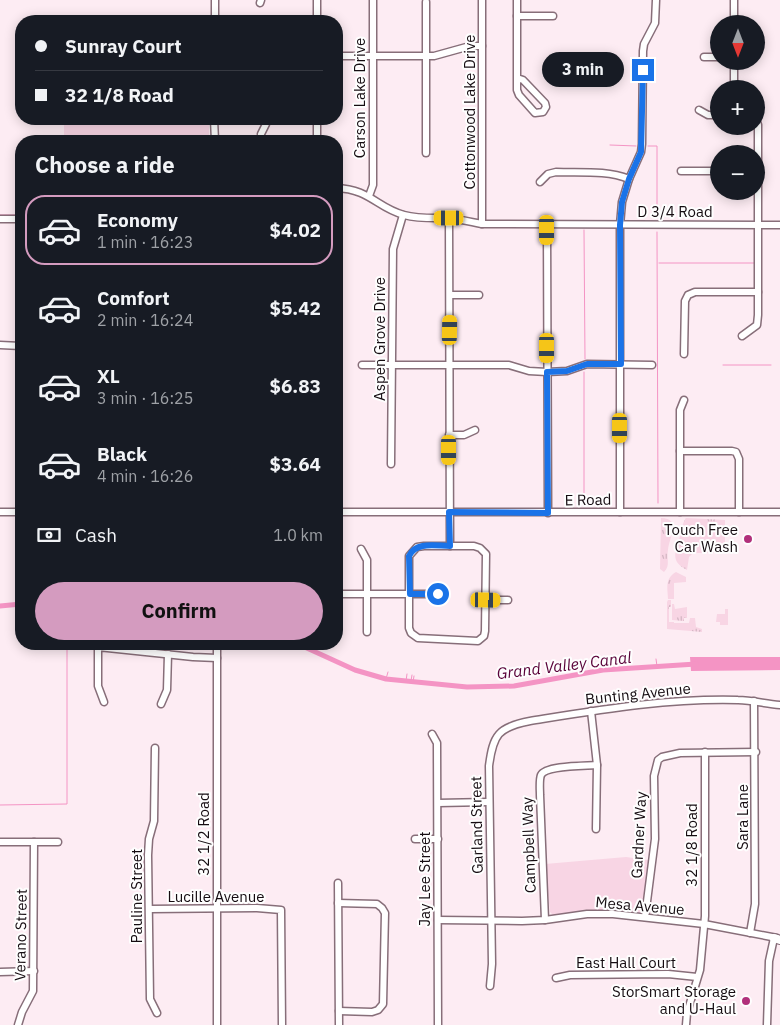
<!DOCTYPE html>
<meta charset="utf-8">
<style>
body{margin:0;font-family:"IBM Plex Sans",sans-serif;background:#20242c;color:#f1f3f6;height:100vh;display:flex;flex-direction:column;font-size:19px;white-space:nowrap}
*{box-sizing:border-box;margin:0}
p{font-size:16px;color:#9ea1a6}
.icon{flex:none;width:28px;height:28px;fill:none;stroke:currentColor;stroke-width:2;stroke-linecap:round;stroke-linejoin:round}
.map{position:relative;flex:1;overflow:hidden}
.sheet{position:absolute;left:15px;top:135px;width:328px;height:515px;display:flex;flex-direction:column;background:#171b24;border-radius:20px;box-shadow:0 2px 12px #0003}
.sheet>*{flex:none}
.banner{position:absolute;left:15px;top:15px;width:328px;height:110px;border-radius:20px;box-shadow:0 2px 12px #0003;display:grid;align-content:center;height:110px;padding:0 20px;background:#171b24}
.needle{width:32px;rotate:180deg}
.fabs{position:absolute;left:710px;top:15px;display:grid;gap:10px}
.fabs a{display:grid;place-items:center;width:55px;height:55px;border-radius:50%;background:#171b24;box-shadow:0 2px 12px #0003;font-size:25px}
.end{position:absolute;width:22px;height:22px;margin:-11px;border:6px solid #1a73e8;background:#fff;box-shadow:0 0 0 2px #fff}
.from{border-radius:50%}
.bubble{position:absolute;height:35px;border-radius:18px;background:#171b24;box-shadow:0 2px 12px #0003;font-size:16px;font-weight:800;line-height:35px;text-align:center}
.car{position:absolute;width:15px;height:30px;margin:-15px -8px;border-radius:6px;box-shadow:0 0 4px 1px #0007;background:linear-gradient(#f5c518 24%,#345 0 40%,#f5c518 0 76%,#345 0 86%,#f5c518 0)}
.banner b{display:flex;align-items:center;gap:18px;height:48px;font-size:19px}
.banner b+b{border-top:1px solid #363941}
.banner i{width:12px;height:12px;background:#f1f3f6}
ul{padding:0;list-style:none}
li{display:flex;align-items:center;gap:15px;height:70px;margin:0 10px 8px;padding:0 10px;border:2px solid transparent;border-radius:20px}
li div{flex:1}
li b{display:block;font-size:19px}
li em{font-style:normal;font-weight:800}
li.current{border-color:#d49bbf}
li>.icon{width:45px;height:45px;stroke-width:1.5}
h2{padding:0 20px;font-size:22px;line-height:60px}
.pay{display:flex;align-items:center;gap:12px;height:55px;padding:0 20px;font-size:19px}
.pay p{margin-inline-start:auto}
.action{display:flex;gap:10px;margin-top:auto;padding:10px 20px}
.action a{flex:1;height:58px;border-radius:30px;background:#d49bbf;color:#111;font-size:20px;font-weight:800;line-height:58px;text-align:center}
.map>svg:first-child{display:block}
</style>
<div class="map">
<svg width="780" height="1025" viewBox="0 0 780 1025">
<defs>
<pattern id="grass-tufts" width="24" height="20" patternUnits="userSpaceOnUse" patternTransform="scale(1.25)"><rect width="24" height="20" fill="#f8d5e4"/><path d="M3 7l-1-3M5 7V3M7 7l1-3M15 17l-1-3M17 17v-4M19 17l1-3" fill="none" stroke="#d4b6c3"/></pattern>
</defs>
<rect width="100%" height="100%" fill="#fdecf3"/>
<g fill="url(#grass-tufts)">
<path d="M661,518C682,518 669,538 668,550C666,559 671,565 664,572L660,569Z"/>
<path d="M686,518L725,520V553H693L689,557L687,570C669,561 676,551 680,536C682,528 682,524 686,518Z"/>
<path d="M676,572L686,577V582L674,583V599H668C668,589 664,579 676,572Z"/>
<path d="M668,600H671V607H669V622H674V623H689L690,618H695L696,627L702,629V632L667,629V602Z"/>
<path d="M672,604H674L675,609L687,607V618H684V621L672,620Z"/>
<path d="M725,609H728V625H720V622H716L717,614H725Z"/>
</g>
<g fill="#f8d5e4">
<rect x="64" y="119" width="145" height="22"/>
<path d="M626,857L648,860L643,913L606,910L553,915L550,912L545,864Z"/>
</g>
<path fill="#f494c4" d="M690,657H780V670L691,671Z"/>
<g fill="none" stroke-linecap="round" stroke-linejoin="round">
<g stroke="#f494c4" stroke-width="1">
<path d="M610,145L636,146"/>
<path d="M648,146H657V218"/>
<path d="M0,215H21"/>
<path d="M584,230L585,359"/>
<path d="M657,232L658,503"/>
<path d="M659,263H754"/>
<path d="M723,365H771"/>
<path d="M584,372V503"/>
<path d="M656,659L657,666"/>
<path d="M386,679L388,672"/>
<path d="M406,681L407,674"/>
<path d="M411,681L412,675"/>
<path d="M413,682L414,676"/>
<path d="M0,805L67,804V644"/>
</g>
<g stroke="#f494c4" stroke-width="5">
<path d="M0,606L21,604"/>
<path d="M298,644L355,670L386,679L467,687L514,686L603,670L696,664"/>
</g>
<defs>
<g id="minor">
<path d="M734,0V24"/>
<path d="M260,3L261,0"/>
<path d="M517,16H553"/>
<path d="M215,21V0"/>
<path d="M317,21V0"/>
<path d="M336,56H434L470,46H482"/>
<path d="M704,57H719"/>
<path d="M517,78L523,80L545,103L546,107L543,112L535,113L519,95L517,90V0"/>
<path d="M734,89V61"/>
<path d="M699,110L708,115H719"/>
<path d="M214,119L215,141"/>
<path d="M261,134L266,124V119"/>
<path d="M317,141V119"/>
<path d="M426,153V2"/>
<path d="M681,171H719"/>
<path d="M540,182L548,174L556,172C580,173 606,170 629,179"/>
<path d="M336,188C370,189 377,208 404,215C419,219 433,218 447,218C459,219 471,222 482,224L780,225"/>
<path d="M369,196L373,185V0"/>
<path d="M449,218L450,546"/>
<path d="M0,219H21"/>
<path d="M482,224V0"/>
<path d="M547,225L548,513"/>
<path d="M451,295H479"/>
<path d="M742,336L757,325L758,315V125L756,119"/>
<path d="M0,345L21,346"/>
<path d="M684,354L685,301L688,295L695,292H758"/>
<path d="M362,365H509L529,371L547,372L567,371L587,364L652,365"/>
<path d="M449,435H464L475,430"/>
<path d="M680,451H732L736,452L739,459V512"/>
<path d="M391,464L393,249L403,215"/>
<path d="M0,512H21"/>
<path d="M336,512H780"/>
<path d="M620,512V225L622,202L629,179L641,152L642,144L643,51L644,44L655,23L656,0"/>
<path d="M680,512V410L684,400"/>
<path d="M424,546H474L480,548L486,554L485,631L484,636L478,641L418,638L411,633L409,628V556L417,547Z"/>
<path d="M361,549L367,560V632"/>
<path d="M336,594H438"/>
<path d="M486,600H508"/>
<path d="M217,644V1025"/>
<path d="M104,702L98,686V647L193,657L217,658"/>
<path d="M161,704L167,690L168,654"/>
<path d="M591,711L597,765L596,829"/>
<path d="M432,734L437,743L438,1025"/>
<path d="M155,748L154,821L149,839L148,855L150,999L157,1013"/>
<path d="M438,803L488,802"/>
<path d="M415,839H438"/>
<path d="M0,842H58"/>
<path d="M338,883L339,1025"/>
<path d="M338,903L377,904L382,908L385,913L383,1004L378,1010L372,1012L339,1011"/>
<path d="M150,909L257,908L281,910L282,1025"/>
<path d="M645,917L655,839L654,776L658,760L662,757L680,753L756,752"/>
<path d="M438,920L522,921L545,920L587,914H613L704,924L777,938"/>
<path d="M545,920L540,795C540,790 539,780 541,775C546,765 586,766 597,765"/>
<path d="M750,933L755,904L754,701"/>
<path d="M0,972L34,971"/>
<path d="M556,978L570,975L668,974L697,977"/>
<path d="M490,986L492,964L489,766C493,735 498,727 530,721C599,710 668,698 738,700C752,700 766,704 780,705"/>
<path d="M18,1025L22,1012L33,991L34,842"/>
<path d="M686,1025L687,1013L700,970L705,916V752"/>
<path d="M767,1025L769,961L774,938"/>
</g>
<path id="major" d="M774,938L780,940"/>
</defs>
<use href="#minor" stroke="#876e79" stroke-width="9"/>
<use href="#major" stroke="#876e79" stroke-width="10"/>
<use href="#minor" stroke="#fff" stroke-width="6"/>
<use href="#major" stroke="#fff" stroke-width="8"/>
</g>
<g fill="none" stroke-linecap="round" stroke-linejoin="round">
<path stroke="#1a73e8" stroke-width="6" d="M438,594H410L409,556C416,541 436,546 450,546L449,512L548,513L547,372L567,371L587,364H621L620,225L622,202L629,179L641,152L643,70"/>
</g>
<g fill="#b1307b" stroke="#fefefe" stroke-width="2">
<circle cx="748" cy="539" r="5"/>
<circle cx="746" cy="1001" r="5"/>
</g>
<g text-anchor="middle" stroke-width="4" stroke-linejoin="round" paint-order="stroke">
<g font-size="15" fill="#150c11" stroke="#fefefe">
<text transform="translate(360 98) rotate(-90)" y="5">Carson Lake Drive</text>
<text transform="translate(470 112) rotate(-90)" y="5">Cottonwood Lake Drive</text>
<text x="675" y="217">D 3/4 Road</text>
<text transform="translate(380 339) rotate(-90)" y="5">Aspen Grove Drive</text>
<text transform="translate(588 500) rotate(-1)" y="5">E Road</text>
<text transform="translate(638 694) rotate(-6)" y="5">Bunting Avenue</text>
<text transform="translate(743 817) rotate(-90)" y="5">Sara Lane</text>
<text transform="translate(477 825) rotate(-91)" y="5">Garland Street</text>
<text transform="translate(204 834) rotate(-90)" y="5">32 1/2 Road</text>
<text transform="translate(639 835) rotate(-87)" y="5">Gardner Way</text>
<text transform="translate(529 845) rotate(-92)" y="5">Campbell Way</text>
<text transform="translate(692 845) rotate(-90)" y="5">32 1/8 Road</text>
<text transform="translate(425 879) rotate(-90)" y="5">Jay Lee Street</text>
<text transform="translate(137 896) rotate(-90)" y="5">Pauline Street</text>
<text x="216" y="902">Lucille Avenue</text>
<text transform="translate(640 906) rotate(5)" y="5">Mesa Avenue</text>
<text transform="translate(21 935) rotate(-89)" y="5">Verano Street</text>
<text x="626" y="968">East Hall Court</text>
</g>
<g font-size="15" fill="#150c11" stroke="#fefefe" text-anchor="end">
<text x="738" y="535">Touch Free<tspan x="738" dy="17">Car Wash</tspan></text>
<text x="736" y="997">StorSmart Storage<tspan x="736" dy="17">and U-Haul</tspan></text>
</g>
<g font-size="16" font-style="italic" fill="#590239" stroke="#fefefe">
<text transform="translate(564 665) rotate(-7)" y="6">Grand Valley Canal</text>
</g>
</g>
</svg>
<div class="fabs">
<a><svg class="needle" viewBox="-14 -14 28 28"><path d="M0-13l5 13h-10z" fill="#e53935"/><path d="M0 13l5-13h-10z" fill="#9ea1a6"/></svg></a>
<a>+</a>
<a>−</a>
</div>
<i class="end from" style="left:438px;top:594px"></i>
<i class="end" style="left:643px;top:70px"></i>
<div class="bubble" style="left:542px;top:52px;width:82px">3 min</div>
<i class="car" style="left:449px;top:218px;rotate:270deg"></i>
<i class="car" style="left:547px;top:230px;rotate:180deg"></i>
<i class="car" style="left:450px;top:330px;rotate:1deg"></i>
<i class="car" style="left:547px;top:348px;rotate:180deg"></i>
<i class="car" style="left:620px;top:428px;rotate:180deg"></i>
<i class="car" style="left:449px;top:450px;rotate:180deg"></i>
<i class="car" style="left:486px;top:600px;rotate:91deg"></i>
<div class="banner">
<b><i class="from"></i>Sunray Court</b>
<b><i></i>32 1/8 Road</b>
</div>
<section class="sheet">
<h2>Choose a ride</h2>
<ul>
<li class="current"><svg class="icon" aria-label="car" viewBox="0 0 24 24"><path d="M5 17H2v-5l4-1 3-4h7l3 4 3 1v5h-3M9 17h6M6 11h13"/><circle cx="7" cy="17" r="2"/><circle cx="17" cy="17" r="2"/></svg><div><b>Economy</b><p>1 min · 16:23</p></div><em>$4.02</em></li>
<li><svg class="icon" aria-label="car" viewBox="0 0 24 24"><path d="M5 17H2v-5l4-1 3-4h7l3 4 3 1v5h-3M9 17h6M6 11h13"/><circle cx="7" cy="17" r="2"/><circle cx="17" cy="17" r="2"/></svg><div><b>Comfort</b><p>2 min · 16:24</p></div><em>$5.42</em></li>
<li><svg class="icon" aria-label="car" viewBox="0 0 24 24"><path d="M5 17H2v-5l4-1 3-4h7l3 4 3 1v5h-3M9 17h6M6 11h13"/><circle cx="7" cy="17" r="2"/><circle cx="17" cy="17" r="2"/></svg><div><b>XL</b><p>3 min · 16:25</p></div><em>$6.83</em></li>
<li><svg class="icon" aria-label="car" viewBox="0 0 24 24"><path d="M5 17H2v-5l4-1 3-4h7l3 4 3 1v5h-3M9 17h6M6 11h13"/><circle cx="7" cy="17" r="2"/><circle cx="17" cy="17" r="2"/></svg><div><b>Black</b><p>4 min · 16:26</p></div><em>$3.64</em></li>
</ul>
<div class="pay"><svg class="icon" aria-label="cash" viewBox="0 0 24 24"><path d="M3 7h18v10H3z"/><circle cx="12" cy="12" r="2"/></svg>Cash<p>1.0 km</p></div>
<div class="action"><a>Confirm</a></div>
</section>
</div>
